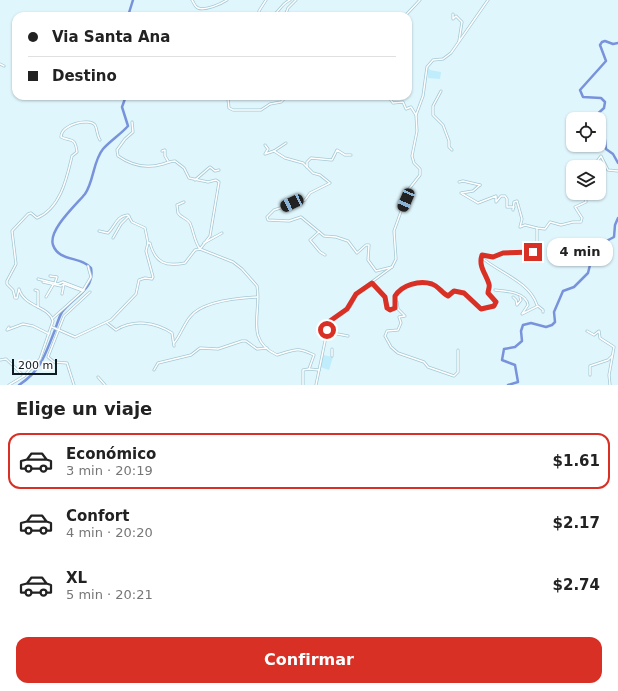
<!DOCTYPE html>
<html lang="es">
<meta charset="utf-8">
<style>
body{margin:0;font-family:"DejaVu Sans",sans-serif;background:#f6f6f6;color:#222;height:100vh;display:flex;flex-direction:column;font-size:15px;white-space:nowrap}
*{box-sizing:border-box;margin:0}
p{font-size:13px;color:#767676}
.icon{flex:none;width:22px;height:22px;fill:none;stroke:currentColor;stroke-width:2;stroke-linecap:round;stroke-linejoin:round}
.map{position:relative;height:385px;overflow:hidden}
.sheet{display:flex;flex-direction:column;background:#fff;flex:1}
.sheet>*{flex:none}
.hud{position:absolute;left:12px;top:12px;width:400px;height:88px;border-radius:12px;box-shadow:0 1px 3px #0004;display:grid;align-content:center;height:88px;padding:0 16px;background:#fff}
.fabs{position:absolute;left:566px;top:112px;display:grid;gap:8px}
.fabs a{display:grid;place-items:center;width:40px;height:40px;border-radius:8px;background:#fff;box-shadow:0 1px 3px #0004;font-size:20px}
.scale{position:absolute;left:12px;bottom:10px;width:45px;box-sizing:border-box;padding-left:4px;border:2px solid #0e1b20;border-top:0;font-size:11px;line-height:14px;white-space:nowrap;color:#0e1b20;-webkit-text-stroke:3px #fefefe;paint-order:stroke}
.end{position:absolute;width:18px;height:18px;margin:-9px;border:5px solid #d93025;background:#fff;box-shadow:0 0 0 2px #fff}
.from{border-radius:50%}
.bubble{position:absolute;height:28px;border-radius:12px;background:#fff;box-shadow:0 1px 3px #0004;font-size:13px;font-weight:700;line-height:28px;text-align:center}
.car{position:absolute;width:12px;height:24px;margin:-12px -6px;border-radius:5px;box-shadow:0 0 3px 1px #0007;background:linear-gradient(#222 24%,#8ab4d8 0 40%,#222 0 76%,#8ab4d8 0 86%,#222 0)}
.hud b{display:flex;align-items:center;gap:14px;height:38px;font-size:15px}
.hud b+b{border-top:1px solid #e0e0e0}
.hud i{width:10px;height:10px;background:#222}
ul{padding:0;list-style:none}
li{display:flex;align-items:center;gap:12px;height:56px;margin:0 8px 6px;padding:0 8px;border:2px solid transparent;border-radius:12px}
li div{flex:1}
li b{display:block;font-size:15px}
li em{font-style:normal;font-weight:700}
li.on{border-color:#d93025}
li>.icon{width:36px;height:36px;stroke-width:1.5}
h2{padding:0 16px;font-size:18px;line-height:48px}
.primary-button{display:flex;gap:8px;margin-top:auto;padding:8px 16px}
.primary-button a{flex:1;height:46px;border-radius:12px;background:#d93025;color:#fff;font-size:16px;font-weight:700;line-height:46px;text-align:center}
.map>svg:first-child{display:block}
</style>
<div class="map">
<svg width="618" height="385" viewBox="0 0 618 385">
<rect width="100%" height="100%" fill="#e0f6fd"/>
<g fill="#bfedfc">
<path d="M428,67L430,70L441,72L440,79L428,78Z"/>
<path d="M323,355L333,357L329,370L320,367Z"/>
</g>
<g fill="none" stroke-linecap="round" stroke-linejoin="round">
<g stroke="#7893db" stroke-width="2.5">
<path d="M128,16L133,0"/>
<path d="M592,119L604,108L605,102L601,98L583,97L580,90L606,61L600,45L602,42L605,41L613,44L618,43"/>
<path d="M599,127L604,132L606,149L613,154L618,163"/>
<path d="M19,385C42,370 45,354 55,330C57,324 59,317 62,312C73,297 95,290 91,268C81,256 59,262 53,245C48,230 76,205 85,194C94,181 93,161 103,149C110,141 121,134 128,126L122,107L126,96"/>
<path d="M508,385L518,382L515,365L502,360L504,349L515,347L522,341L521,331L523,325L531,323L546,327L552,325L555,322L554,312L563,291L574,287L588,273L593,253L597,246L614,237L615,225L618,218"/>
</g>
<defs>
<g id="minor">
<path d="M192,0C194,3 195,7 198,8C205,11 221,4 227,0"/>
<path d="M453,14V19L456,16L462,22L459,41"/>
<path d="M259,16V11L266,0"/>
<path d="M271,16C280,13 279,5 290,0"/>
<path d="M285,16L288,8L296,0"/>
<path d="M405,16L420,0"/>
<path d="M0,64L4,66"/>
<path d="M441,91L433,106V115L443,125L449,141V147L452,150"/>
<path d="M224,96L228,99L229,108L233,110H261L270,104L281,102L287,96"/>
<path d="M388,96L393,103L403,102L406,109L411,107L416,115"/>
<path d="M132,122L133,132L125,139L117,150L118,156C131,165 147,169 163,164C167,163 170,161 175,161L184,168L189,178L208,182L216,180L219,182L210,236L200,249C194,241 194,232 190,223C187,218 181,218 178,213L177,205L184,202"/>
<path d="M286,143L274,151L285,158L303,163L313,173L320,175L330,183L310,193L305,200L274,210L267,217L268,220L289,221L301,217L324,236L336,237L348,241L357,253L366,245H369L368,260L376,271L392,267"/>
<path d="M265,145L268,149L265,154L274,151"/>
<path d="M162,151L165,150V156L168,161"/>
<path d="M307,167V162L311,158L332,160L337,150L345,155H351"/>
<path d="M593,167L601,156L608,170L618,171"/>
<path d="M195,180L210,167L215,171L219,170"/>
<path d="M459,182L463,181L480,185"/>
<path d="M480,185L473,191L461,193L478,203L496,196V202L501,196H505L507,199V207H514"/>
<path d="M513,210L514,202L517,201L522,219L520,227L525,225L537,228L545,229L550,222L561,225L573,222H581L582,218L575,207L586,202L585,193"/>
<path d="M99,231L108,233C115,227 116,216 128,215L132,222L145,228L148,243"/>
<path d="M319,232L310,240L320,252L325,255"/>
<path d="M113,238L121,224L129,216"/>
<path d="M204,243L222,233"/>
<path d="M481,257C499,273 529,281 537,305"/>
<path d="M50,276L57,277L55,283"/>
<path d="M38,279L58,284L63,282L84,290"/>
<path d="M43,282L61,286L64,284L83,291"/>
<path d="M372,283L385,297L389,309L395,308V296C402,285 420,280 432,284C438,286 442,293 448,296L454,291L463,293L481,309L494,307L496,302L488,293C488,290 490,287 489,284C486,273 478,266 482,255L491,257L503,253L533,252L537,245V228"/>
<path d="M35,290L38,291V307"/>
<path d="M495,290C506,291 526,292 528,305L522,314L538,306L543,310V312"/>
<path d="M62,294L64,284"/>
<path d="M46,297L53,285"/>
<path d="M513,297L516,300L517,305L521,300L520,297"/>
<path d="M395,303L397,302L398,309L405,316L399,317L401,323L398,330L387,331L385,336L391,347L398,353L424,362L428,367L454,376L458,372V350"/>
<path d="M53,318L82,292L91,277L88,266"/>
<path d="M107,323L116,330C134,319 155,322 172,333L174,346"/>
<path d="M9,327L7,330L23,324L33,326L49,334"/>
<path d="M52,327L75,337L111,320L136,294L139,280L145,278L152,279L153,277L146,251L148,243H150C155,263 166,267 185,263L195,250L200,249L233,262L242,269L257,286C262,312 244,340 277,355C295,350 296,346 314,355L309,369L303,370V385"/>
<path d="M587,331L594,335L599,331L600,338L614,347L609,375L610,385"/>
<path d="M327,332L348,336"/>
<path d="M174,343C179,338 184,324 190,317C202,301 238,298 257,297"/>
<path d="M332,356V349"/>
<path d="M0,360L6,359L24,376"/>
<path d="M309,369L319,370"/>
<path d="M154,370L158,363L191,355L200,348L218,349L242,341H246L257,349L267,348"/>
<path d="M590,375V366L608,360L612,356"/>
<path d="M98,377L105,385"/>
<path d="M9,385L24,376L40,359L53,321C49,306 24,307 19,289L17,298H15L13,290L7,284V281L16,264L12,231L28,214L31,213L37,218C61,208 67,177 72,156L77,152C75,136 71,142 61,137C61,124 89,118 95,125C97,128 97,136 100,140"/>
<path d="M74,385L67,363L54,362L48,357L64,316L90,292"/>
<path d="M316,385L329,322L350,307L358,292L392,267L396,259L394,231L409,189L420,175V169L414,163L412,156L417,131L416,115L423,96L427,67L433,60L443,59L451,53L488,0"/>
</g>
</defs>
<use href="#minor" stroke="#a5c8d4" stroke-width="3"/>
<use href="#minor" stroke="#fff" stroke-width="1.5"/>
</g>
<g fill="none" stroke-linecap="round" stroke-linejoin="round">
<path stroke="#d93025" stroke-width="5" d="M327,330L330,321L347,309L356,294L372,283L385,297L387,308L390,310L395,308V296C402,285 419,280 432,284C438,286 442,293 448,296L454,291L464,293L481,309L494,306L496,302L488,293C488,290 490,287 489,284C486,274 478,266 482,255L493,257L503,253L533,252"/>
</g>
</svg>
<div class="fabs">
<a><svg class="icon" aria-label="locate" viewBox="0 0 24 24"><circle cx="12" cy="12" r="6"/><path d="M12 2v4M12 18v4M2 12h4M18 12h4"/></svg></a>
<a><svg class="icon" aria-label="layers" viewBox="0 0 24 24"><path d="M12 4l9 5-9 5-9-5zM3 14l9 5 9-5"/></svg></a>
</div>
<div class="scale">200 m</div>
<i class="end from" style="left:327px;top:330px"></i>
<i class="end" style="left:533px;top:252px"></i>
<div class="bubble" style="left:547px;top:238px;width:66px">4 min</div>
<i class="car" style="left:406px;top:200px;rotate:203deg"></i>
<i class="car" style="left:292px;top:203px;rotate:245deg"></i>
<div class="hud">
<b><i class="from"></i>Via Santa Ana</b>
<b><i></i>Destino</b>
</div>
</div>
<section class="sheet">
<h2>Elige un viaje</h2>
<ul>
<li class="on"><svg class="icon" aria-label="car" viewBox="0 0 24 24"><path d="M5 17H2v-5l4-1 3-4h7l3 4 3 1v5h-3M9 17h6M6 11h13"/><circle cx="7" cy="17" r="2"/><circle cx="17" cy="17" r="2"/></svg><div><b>Económico</b><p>3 min · 20:19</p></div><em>$1.61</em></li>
<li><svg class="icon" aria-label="car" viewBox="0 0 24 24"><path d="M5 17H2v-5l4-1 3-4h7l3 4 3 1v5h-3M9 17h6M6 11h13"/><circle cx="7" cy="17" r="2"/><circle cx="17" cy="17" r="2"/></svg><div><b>Confort</b><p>4 min · 20:20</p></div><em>$2.17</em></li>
<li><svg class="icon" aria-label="car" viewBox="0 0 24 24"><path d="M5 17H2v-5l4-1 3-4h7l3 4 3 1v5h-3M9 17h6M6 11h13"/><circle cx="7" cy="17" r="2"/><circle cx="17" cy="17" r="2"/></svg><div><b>XL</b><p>5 min · 20:21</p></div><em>$2.74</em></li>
</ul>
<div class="primary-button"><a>Confirmar</a></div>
</section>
